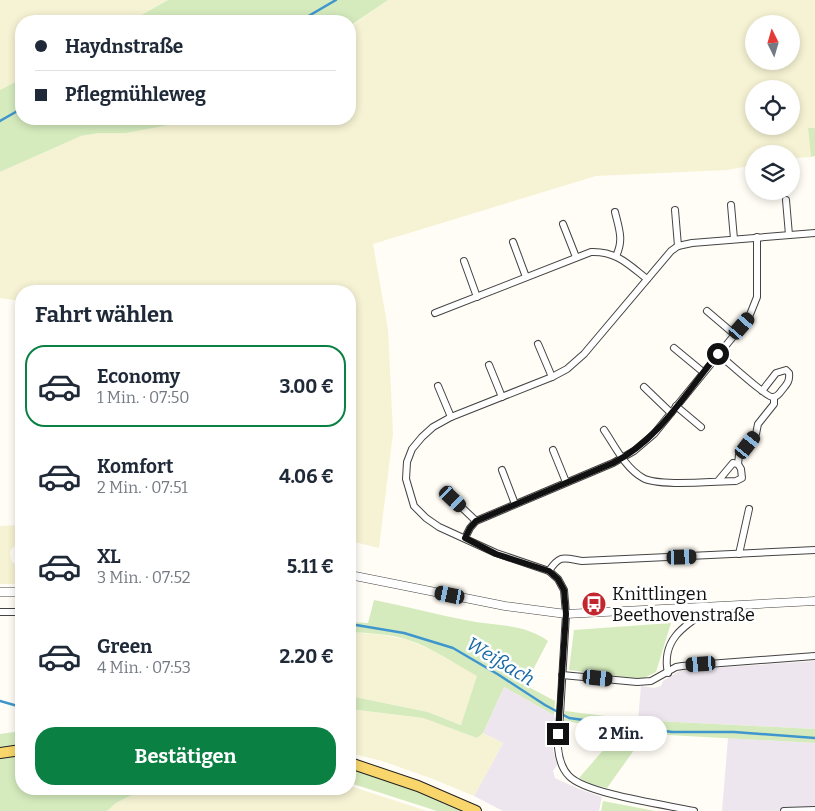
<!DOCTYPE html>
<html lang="de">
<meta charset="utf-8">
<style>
body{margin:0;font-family:Bitter,serif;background:#f6f6f7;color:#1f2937;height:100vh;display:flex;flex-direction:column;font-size:19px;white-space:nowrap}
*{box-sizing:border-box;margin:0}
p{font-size:16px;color:#747a83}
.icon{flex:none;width:28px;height:28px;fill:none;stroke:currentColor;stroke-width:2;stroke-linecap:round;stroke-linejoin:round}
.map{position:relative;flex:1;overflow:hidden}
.sheet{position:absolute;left:15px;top:285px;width:341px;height:510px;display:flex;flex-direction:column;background:#fff;border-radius:20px;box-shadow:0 2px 8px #0003}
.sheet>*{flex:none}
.banner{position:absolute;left:15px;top:15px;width:341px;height:110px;border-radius:20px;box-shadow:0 2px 8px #0003;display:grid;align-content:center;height:110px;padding:0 20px;background:#fff}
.needle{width:32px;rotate:355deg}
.buttons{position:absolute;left:745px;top:15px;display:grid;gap:10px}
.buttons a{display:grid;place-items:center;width:55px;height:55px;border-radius:50%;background:#fff;box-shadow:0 2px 8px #0003;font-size:25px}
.end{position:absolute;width:22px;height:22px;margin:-11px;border:6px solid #111;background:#fff;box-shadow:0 0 0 2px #fff}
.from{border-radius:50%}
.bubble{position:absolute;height:35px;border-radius:18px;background:#fff;box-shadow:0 2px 8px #0003;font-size:16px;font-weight:700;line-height:35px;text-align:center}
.car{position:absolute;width:15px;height:30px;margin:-15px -8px;border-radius:6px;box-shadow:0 0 4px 1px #0007;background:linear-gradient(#222 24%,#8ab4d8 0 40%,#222 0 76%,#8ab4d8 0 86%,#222 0)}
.banner b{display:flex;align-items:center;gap:18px;height:48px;font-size:19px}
.banner b+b{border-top:1px solid #e0e1e3}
.banner i{width:12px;height:12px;background:#1f2937}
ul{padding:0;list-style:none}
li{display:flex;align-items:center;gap:15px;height:82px;margin:0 10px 8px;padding:0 10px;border:2px solid transparent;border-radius:20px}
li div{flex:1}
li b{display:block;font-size:19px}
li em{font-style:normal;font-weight:700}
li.current{border-color:#0b8043}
li>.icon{width:45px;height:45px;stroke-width:1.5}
h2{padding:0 20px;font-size:22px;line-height:60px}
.button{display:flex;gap:10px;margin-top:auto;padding:10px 20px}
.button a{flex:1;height:58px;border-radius:20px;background:#0b8043;color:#fff;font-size:20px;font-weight:700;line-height:58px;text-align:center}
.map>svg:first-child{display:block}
</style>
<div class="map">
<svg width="815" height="811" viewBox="0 0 815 811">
<rect width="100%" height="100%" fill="#fffdf5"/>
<g fill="#eee6ef">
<path d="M815,661V729L638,720L641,686L654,688L661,686L663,681L681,670Z"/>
<path d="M504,687L554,715L555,719L553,750L557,765L553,771L555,778L579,789L602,797L599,811H503L474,796L503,743L483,733Z"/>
<path d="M728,738L815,743V811H722Z"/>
</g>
<g fill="#f6f3d4" fill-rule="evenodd">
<path d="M0,0H168L131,21H21V79L0,90Z"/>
<path d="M388,0H815V128H808L811,157L793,158L792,151L793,159H791V154H754V165L727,170L596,176L373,244L388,329L393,433L379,548L350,541V291H21V301L0,298V172L81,136L99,133H126L164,126L179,119H350V27ZM754,24H791V61H754ZM754,89H791V126H754Z"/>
<path d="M21,525V544L12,548L10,553L12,562L21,568V584H0V526Z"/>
<path d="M350,632L384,635L408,640L434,651L478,676L462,725L428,712L350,696Z"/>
<path d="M350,709L423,718L477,738L483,733L503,743L474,796L433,779L382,761L350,753Z"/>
<path d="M350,786L427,811H107L116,803L144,789H350Z"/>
</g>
<g fill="#d5ebbd">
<path d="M168,0H388L350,26V21H131Z"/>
<path d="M21,79V119H179L164,126L126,133H99L81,136L0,172V90Z"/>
<path d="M808,128H815V156L811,157Z"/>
<path d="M374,600C404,606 435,614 465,620C493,626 524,623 548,641L525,685L555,701L554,715L504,687L483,733L477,738L423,718L350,709V696L428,712L461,725L477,676C455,664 433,648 408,640C390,634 369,633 350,632V622L368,623Z"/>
<path d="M671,623L656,672L642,679L569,670L574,630Z"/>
<path d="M565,711L637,720L815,729V743L650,734L564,721Z"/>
<path d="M21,731V789H144L116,803L107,811H0V734Z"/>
<path d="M619,732L644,736L607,788L591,784L579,778Z"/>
<path d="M350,768L402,785L464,811H437L350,783Z"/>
<path d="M603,801L655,811H601Z"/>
</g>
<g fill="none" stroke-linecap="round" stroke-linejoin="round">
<g stroke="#3f96cf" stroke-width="2.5">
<path d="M300,21L336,0"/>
<path d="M0,121L21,109"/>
<path d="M350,624L404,633L453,648L499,675L545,705L569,718L672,732H734L815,738"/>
<path d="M0,701L21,707"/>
</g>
<defs>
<g id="minor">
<path d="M786,200L789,235"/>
<path d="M731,205L734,239"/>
<path d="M675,210L678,246"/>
<path d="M615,212C619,229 624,240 616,256"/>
<path d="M563,224L576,257"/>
<path d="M513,242L526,277"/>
<path d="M464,261L477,297"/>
<path d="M707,311L734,334"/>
<path d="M435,313L591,252C616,251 628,264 647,279"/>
<path d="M538,344L552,377"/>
<path d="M674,348L703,372"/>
<path d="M718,354C726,360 767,398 773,397C777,397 780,393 782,390C787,384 790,381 789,373L786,370L776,373L762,391"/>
<path d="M489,365L502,397"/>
<path d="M438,386L451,417"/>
<path d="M644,387L671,413"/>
<path d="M676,406L701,427"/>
<path d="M604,430C615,446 625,468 643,478C659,487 716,481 736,481L742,478L741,469L738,464L733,463L718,481"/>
<path d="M553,450L566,482"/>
<path d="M738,464L739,455L756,434L758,424L774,404V397"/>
<path d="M502,470L515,504"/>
<path d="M449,490L453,499L476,521"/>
<path d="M465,538L470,528L476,521L613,463L634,451L654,434L749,317L757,297V237"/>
<path d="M739,554L749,509"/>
<path d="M549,571C560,554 564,558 582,561L815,550"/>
<path d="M0,612H21"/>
<path d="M668,673C661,641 683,626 707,611V606"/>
<path d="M562,675L637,682L651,681L676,667L682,666L815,656"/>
<path d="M694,811C667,805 586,794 569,776C561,768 559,758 558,748L566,614L564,590L558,579L549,571L496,553L439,527L426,518L414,506L406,479L407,462L412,449L422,437L433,427L451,417L552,377L567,369L584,354L671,251L678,246L692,243L815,233"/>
<path d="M784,811L815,810"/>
</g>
<g id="tertiary">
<path d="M350,575L505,606L566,614L815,601"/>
<path d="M0,592H21"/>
</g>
<g id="primary">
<path d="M0,753L21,750"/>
<path d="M350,763L418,786L476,811"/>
</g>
</defs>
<use href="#minor" stroke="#444" stroke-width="8"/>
<use href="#tertiary" stroke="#444" stroke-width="9"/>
<use href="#primary" stroke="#222" stroke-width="12"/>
<use href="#minor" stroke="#fff" stroke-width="6"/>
<use href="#tertiary" stroke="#fff" stroke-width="8"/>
<use href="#primary" stroke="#f9d66b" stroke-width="10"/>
</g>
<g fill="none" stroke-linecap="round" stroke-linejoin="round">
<path stroke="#111" stroke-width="6" d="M558,734L566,614L564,590L558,579L549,571L496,554L465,538L470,528L476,521L613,463C659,440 686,392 718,354"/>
</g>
<defs>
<symbol id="bus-disc" viewBox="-11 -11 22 22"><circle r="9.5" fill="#c4262e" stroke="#fff"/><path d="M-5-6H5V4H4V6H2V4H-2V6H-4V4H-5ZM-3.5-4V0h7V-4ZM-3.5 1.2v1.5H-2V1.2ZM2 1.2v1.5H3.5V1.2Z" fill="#fff"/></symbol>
</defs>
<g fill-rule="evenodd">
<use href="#bus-disc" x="580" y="590" width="28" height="28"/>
</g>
<g text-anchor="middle" stroke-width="5" stroke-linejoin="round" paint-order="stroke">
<g font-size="18" fill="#111" stroke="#fff" text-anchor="start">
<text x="612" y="600">Knittlingen<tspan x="612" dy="21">Beethovenstraße</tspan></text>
</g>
<g font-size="19" font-style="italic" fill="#1768a6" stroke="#fff">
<text transform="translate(501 661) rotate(31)" y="7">Weißach</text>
</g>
</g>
</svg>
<div class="buttons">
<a><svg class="needle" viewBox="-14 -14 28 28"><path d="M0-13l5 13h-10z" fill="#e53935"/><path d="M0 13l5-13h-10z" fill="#747a83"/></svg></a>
<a><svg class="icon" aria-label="locate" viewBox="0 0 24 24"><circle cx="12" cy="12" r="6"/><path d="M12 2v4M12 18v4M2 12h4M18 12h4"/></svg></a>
<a><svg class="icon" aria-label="layers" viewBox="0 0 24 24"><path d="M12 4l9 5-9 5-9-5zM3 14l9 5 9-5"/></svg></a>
</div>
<i class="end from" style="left:718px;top:354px"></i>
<i class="end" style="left:558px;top:734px"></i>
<div class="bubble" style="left:575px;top:716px;width:92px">2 Min.</div>
<i class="car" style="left:742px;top:326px;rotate:41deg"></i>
<i class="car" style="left:748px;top:445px;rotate:38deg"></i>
<i class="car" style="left:453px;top:499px;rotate:133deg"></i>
<i class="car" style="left:682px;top:557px;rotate:88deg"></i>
<i class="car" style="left:450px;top:595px;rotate:282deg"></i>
<i class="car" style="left:701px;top:664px;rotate:266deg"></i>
<i class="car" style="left:598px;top:678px;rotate:96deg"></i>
<div class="banner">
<b><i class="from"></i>Haydnstraße</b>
<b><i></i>Pflegmühleweg</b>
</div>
<section class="sheet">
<h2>Fahrt wählen</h2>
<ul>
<li class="current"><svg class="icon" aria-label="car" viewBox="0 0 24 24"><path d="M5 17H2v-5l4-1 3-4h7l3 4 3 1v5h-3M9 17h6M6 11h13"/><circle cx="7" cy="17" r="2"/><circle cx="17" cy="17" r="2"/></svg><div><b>Economy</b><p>1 Min. · 07:50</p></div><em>3.00 €</em></li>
<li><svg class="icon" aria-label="car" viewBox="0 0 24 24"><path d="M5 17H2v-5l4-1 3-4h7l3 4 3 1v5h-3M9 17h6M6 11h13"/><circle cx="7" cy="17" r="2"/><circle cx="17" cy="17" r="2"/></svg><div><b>Komfort</b><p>2 Min. · 07:51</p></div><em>4.06 €</em></li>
<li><svg class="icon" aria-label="car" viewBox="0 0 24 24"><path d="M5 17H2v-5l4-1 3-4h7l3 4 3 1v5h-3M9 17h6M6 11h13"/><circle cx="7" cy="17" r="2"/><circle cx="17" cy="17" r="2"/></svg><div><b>XL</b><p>3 Min. · 07:52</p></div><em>5.11 €</em></li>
<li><svg class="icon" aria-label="car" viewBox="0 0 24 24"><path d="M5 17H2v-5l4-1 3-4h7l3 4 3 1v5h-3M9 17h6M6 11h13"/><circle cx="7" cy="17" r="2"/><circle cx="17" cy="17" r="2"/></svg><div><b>Green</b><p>4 Min. · 07:53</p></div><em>2.20 €</em></li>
</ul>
<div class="button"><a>Bestätigen</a></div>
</section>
</div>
